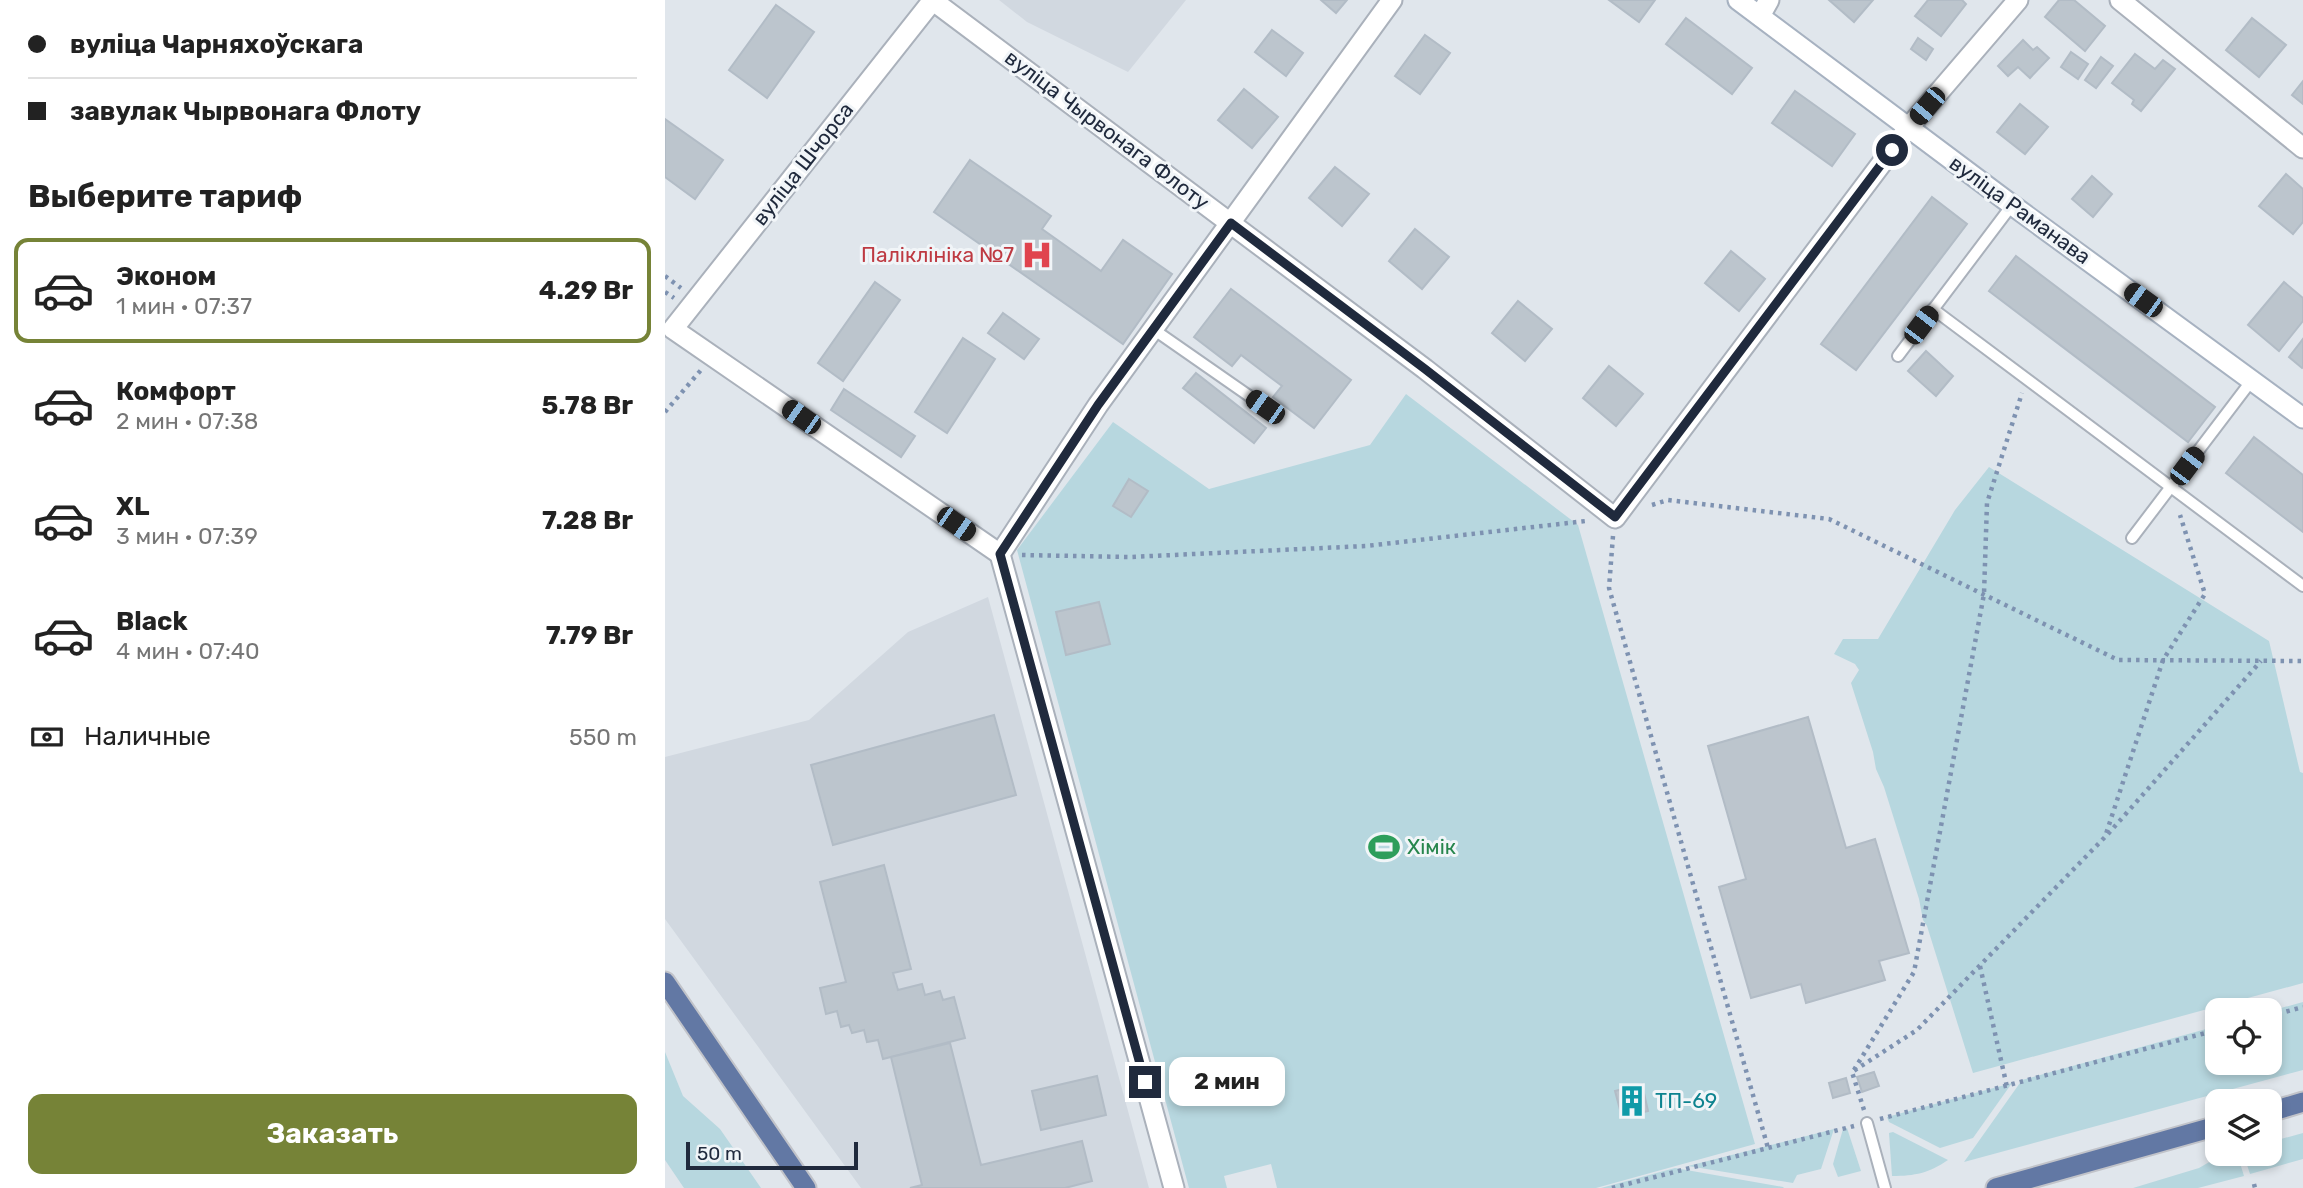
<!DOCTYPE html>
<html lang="ru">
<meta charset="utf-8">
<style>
body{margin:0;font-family:Rubik,sans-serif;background:#f2f2f2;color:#222;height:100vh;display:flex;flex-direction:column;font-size:26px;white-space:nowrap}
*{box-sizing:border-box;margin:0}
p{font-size:23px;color:#767676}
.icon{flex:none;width:38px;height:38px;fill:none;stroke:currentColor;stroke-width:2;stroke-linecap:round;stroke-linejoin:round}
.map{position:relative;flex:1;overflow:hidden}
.drawer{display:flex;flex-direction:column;background:#fff;width:665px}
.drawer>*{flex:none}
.hud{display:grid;align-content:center;height:154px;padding:0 28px;background:#fff}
.tools{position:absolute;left:1540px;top:998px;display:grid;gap:14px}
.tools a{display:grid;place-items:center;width:77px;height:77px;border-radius:14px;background:#fff;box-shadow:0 4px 10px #0003;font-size:35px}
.scale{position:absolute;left:21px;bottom:18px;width:172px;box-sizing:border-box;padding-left:7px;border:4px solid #202a3d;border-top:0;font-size:19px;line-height:24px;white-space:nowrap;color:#202a3d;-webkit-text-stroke:5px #f1f5f8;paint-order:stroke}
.end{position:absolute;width:32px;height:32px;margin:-16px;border:9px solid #202a3d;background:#fff;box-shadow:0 0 0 4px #fff}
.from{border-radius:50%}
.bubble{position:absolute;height:49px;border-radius:14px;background:#fff;box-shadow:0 4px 10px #0003;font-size:23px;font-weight:700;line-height:49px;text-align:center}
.car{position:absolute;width:21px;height:42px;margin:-21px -10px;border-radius:9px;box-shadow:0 0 5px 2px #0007;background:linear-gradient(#222 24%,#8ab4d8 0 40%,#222 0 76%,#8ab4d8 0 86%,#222 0)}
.hud b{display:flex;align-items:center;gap:24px;height:66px;font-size:26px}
.hud b+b{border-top:2px solid #e0e0e0}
.hud i{width:18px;height:18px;background:#222}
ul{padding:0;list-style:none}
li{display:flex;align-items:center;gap:21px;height:105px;margin:0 14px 10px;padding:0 14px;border:4px solid transparent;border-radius:14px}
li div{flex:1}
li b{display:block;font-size:26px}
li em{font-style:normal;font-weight:700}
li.selected{border-color:#768337}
li>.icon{width:63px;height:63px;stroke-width:1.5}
h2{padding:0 28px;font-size:32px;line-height:84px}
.pay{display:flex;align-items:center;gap:18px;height:77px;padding:0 28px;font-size:26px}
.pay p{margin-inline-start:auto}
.primary-button{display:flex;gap:14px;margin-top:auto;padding:14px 28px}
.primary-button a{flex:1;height:80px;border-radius:14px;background:#768337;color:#fff;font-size:28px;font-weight:700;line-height:80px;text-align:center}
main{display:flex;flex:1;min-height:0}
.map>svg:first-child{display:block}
</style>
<main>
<section class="drawer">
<div class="hud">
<b><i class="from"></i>вуліца Чарняхоўскага</b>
<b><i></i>завулак Чырвонага Флоту</b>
</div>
<h2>Выберите тариф</h2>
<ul>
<li class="selected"><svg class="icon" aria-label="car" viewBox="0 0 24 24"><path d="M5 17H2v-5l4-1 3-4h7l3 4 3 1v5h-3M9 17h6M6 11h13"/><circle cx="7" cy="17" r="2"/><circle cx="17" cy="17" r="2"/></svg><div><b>Эконом</b><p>1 мин · 07:37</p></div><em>4.29 Br</em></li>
<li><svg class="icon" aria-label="car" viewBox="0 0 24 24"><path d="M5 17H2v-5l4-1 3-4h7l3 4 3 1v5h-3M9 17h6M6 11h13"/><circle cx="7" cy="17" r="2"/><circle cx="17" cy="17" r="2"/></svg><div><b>Комфорт</b><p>2 мин · 07:38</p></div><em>5.78 Br</em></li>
<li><svg class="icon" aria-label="car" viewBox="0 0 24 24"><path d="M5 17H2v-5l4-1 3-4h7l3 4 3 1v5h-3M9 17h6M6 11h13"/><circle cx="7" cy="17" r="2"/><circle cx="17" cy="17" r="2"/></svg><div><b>XL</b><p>3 мин · 07:39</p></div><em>7.28 Br</em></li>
<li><svg class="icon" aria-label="car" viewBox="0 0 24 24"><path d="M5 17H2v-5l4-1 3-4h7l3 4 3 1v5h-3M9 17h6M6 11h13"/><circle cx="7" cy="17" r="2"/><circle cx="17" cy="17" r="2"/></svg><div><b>Black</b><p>4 мин · 07:40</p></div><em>7.79 Br</em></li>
</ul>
<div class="pay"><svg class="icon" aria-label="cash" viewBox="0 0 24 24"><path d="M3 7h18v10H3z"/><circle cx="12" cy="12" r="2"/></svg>Наличные<p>550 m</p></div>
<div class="primary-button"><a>Заказать</a></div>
</section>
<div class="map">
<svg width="1638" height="1188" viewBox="0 0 1638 1188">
<rect width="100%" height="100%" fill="#e0e6ec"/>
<g fill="#d1d8e0">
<path d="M334,0H521L463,72L362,22Z"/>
<path d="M323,597L484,1188H196L0,919V757L144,720L243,632Z"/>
</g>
<g fill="#b7d7df">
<path d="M741,394L913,525L1090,1144L931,1188H612L606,1164L559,1176L562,1188H524L352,550L448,422L544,489L705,445Z"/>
<path d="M1324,467L1604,641L1635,772L1638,773V983L1308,1073L1262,926L1258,920L1254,899L1219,787L1211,769L1208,752L1186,683L1194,670L1190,664L1169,654L1178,639H1213L1290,510Z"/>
<path d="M1638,1002V1070L1299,1162L1357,1080L1552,1026V1062H1605V1011Z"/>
<path d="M0,1052L18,1096L55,1129L96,1188H19L0,1160Z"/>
<path d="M1347,1083L1308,1138L1275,1148L1224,1122L1222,1117Z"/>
<path d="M1182,1128L1196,1171L1173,1177L1168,1164L1178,1129Z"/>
<path d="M1169,1129L1156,1169L1132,1175L1128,1183L1023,1166Z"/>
<path d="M1228,1132L1283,1160C1264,1173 1250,1176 1227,1176L1224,1133Z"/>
<path d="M1638,1133V1159L1585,1174L1578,1153H1605V1142Z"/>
<path d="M1563,1153H1572L1579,1176L1533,1188H1468L1534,1168L1553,1157Z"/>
<path d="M1010,1168L1118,1187L1119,1188H936Z"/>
</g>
<g fill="#bcc5cd" stroke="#b2bcc6" stroke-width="2">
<path d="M656,0H682L671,13Z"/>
<path d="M944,0H990L974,22Z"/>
<path d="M1164,0H1208L1189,22Z"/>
<path d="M1263,0H1297L1301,4L1276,36L1250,16Z"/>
<path d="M1394,0H1409L1440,26L1420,51L1380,17Z"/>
<path d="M111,5L149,32L102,98L64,70Z"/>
<path d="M1021,18L1087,68L1067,94L1001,44Z"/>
<path d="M1587,18L1621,45L1594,77L1561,50Z"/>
<path d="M607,30L638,53L621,76L590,52Z"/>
<path d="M760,35L785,53L755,94L730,76Z"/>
<path d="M1253,38L1268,49L1261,60L1246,49Z"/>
<path d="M1358,40L1368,50L1372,47L1384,58L1365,78L1353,67L1343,76L1333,66Z"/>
<path d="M1406,52L1423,64L1413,79L1396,67Z"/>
<path d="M1470,54L1490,69L1498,60L1510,69L1476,111L1467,104L1469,100L1447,83Z"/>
<path d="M1436,57L1448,66L1431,88L1420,80Z"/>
<path d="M1638,81V104L1627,95Z"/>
<path d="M579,89L613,117L587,148L553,120Z"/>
<path d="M1130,91L1190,134L1167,166L1107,123Z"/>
<path d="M1355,104L1383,127L1360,154L1332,132Z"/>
<path d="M0,119L58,160L30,199L0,177Z"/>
<path d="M305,160L386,216L377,229L436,271L458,240L507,274L458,344L269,212Z"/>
<path d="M670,167L704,194L677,226L644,198Z"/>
<path d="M1621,174L1638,189V222L1628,234L1594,206Z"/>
<path d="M1427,176L1447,194L1428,217L1407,199Z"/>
<path d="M1267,197L1302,224L1191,370L1156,344Z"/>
<path d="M750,229L784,257L757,289L724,261Z"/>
<path d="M1066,251L1100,279L1074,311L1040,283Z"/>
<path d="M1351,256L1550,407L1523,442L1324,291Z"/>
<path d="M210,282L235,300L178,381L153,363Z"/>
<path d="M1619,282L1638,298V321L1614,351L1583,325Z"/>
<path d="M566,289L686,380L649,428L608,397L617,386L576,355L567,366L529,337Z"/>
<path d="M853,301L887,329L860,361L827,333Z"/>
<path d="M338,313L374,339L359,359L323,333Z"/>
<path d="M298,338L330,359L282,433L250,412Z"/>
<path d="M1638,339V367L1637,368L1624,357Z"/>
<path d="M1261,351L1288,376L1271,396L1243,371Z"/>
<path d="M944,366L978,394L951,426L918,398Z"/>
<path d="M531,373L601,428L589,443L518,388Z"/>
<path d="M179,389L250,436L236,457L166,410Z"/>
<path d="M1589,437L1638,475V532L1561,473Z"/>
<path d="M464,479L483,491L466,517L448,506Z"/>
<path d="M434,602L445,644L401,655L391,612Z"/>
<path d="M329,715L351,795L168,845L146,765Z"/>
<path d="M1143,717L1181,848L1210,839L1244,953L1214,961L1220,980L1141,1003L1136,984L1086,998L1054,887L1081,879L1043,746Z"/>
<path d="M219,865L246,969L228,973L233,990L257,984L260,995L275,991L278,1000L289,997L300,1038L218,1059L213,1040L202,1042L199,1030L187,1033L184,1025L176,1027L172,1011L161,1014L155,988L181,982L155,882Z"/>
<path d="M285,1043L316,1165L417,1141L427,1181L400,1188H245L257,1185L226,1057Z"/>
<path d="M1209,1072L1214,1086L1197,1092L1192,1077Z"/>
<path d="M432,1076L441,1115L376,1130L367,1091Z"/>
<path d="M1181,1078L1185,1093L1168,1098L1164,1083Z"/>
<path d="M977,1084L983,1111L957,1117L950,1091Z"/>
</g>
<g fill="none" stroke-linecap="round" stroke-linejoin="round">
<defs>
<g id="service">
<path d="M1268,309L1638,586"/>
<path d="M488,329L600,407"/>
<path d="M1233,356L1347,205"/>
<path d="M1467,538L1587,380"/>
<path d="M1202,1123L1220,1188"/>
</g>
<g id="minor">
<path d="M267,0L760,369L950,518L1244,127L1353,0"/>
<path d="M268,0L8,329L335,554"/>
<path d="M1455,0L1638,148"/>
<path d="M1095,16L1104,0"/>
<path d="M509,1188L335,554L433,405L727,0"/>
</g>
<path id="secondary" d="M1073,0L1347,205L1638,418"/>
<g id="primary">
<path d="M0,982L141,1188"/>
<path d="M1605,1112L1638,1102"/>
<path d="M1331,1188L1552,1126"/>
</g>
</defs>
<use href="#service" stroke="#aab1bb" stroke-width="14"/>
<use href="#minor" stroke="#aab1bb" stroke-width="23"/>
<use href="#secondary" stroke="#a7b2c1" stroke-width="23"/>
<use href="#primary" stroke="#c1c3c9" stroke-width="23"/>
<g stroke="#7e92b1" stroke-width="4.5" stroke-dasharray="3.5 5" stroke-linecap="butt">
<path d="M0,276L16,288"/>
<path d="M0,292L9,298"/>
<path d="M0,412L36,370"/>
<path d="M987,505L1003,500L1164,519L1453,660L1638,661"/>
<path d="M948,536L944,588L1103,1148"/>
<path d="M357,555L465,557L701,546L921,521"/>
<path d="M1443,834L1596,661"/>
<path d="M1315,966L1342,1087"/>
<path d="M1605,1016L1638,1007"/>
<path d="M1189,1070L1249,972L1319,594L1322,503L1357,393"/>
<path d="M1199,1110L1187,1072L1252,1030L1440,837L1498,660L1540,594L1515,515"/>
<path d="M1215,1119L1552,1030"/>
<path d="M1589,1184L1590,1188"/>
<path d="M947,1188L1189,1126"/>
</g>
<use href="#service" stroke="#fff" stroke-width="10"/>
<use href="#minor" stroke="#fff" stroke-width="19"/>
<use href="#secondary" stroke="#fff" stroke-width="19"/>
<use href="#primary" stroke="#6278a4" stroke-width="19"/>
</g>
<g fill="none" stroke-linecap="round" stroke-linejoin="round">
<path stroke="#202a3d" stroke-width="9" d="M480,1082L335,554L433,405L566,223L760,369L950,517L1227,150"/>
</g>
<defs>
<symbol id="hospital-bare" viewBox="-9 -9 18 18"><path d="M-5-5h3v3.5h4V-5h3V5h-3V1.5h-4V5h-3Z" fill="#e0444e" stroke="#f1f5f8" stroke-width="2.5" paint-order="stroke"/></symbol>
<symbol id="stadium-bare" viewBox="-9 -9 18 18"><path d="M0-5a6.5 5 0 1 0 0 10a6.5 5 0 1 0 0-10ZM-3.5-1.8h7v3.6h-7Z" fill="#2e9e5b" stroke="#f1f5f8" stroke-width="2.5" paint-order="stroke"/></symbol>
<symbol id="building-bare" viewBox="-9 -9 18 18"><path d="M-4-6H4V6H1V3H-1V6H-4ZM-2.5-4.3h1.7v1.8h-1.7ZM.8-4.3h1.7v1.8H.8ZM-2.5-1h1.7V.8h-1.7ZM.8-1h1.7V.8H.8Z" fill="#0f9aa8" stroke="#f1f5f8" stroke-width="2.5" paint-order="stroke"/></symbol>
</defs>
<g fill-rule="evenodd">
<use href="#hospital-bare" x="350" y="233" width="44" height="44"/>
<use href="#stadium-bare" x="697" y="825" width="44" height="44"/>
<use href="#building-bare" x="945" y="1079" width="44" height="44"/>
</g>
<g text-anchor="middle" stroke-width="6" stroke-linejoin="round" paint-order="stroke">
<g font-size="21" fill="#202a3d" stroke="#f1f5f8">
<text transform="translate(442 130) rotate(37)" y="7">вуліца Чырвонага Флоту</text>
<text transform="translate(138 164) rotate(-52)" y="7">вуліца Шчорса</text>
<text transform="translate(1355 210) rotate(36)" y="7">вуліца Раманава</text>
</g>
<g font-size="21" fill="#be3a42" stroke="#f1f5f8" text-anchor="end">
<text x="349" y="262">Паліклініка №7</text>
</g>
<g font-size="21" fill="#27864d" stroke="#f1f5f8" text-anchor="start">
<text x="742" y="854">Хімік</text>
</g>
<g font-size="21" fill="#0d838f" stroke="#f1f5f8" text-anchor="start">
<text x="990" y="1108">ТП-69</text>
</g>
</g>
</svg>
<div class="tools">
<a><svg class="icon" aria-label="locate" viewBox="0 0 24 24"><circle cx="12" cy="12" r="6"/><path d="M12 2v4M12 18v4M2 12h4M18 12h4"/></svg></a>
<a><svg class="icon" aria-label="layers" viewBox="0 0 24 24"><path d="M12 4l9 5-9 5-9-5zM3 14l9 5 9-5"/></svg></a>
</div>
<div class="scale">50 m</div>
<i class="end from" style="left:1227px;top:150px"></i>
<i class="end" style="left:480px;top:1082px"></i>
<div class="bubble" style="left:504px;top:1057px;width:116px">2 мин</div>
<i class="car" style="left:1262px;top:106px;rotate:220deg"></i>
<i class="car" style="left:1478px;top:300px;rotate:306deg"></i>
<i class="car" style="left:1256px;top:325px;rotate:37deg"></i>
<i class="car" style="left:600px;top:407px;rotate:305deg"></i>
<i class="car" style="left:136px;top:417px;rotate:305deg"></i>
<i class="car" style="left:1522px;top:466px;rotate:37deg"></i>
<i class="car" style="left:291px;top:524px;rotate:125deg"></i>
</div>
</main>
